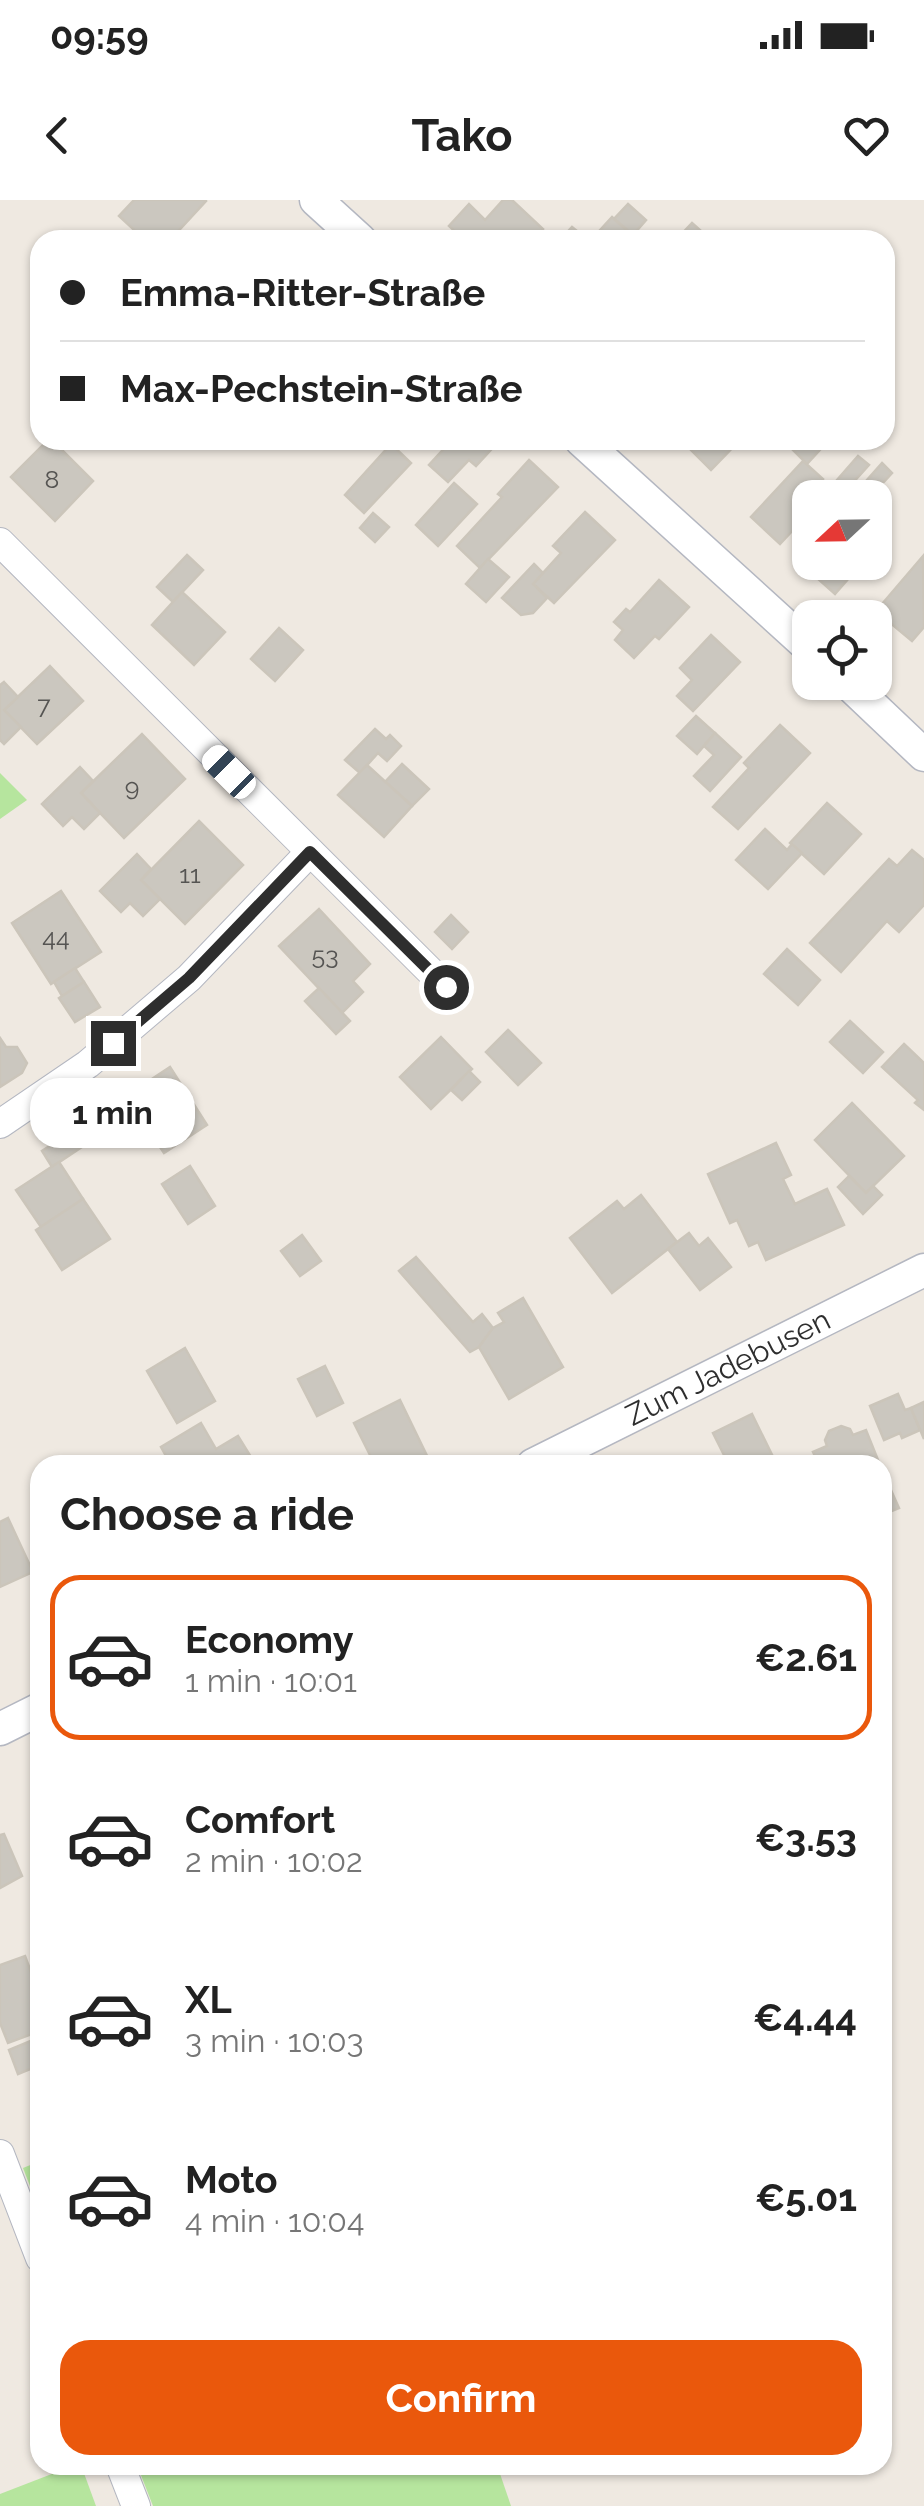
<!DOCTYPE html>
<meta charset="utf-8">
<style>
body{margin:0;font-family:Raleway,sans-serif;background:#f6f6f6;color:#222;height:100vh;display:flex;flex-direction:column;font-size:38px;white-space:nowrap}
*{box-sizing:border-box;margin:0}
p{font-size:32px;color:#767676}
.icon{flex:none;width:55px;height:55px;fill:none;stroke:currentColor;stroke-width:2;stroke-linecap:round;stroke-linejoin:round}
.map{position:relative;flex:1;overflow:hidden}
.side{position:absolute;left:30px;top:1255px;width:862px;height:1020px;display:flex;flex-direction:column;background:#fff;border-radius:30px;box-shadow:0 2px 8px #0004}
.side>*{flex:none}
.top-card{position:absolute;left:30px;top:30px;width:865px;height:220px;border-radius:30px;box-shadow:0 2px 8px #0004;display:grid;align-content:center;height:220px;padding:0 30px;background:#fff}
.needle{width:65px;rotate:248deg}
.buttons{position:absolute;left:792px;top:280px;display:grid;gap:20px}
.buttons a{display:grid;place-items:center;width:100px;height:100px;border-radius:20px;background:#fff;box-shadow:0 2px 8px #0004;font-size:50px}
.end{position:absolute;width:45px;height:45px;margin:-22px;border:12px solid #2e2e2e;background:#fff;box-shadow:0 0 0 5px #fff}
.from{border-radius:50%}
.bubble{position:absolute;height:70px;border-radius:30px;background:#fff;box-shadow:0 2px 8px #0004;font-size:32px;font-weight:700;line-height:70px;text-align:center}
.car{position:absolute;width:30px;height:60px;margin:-30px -15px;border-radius:12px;box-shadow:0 0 8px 2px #0007;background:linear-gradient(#fff 24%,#345 0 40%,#fff 0 76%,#345 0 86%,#fff 0)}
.top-card b{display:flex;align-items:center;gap:35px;height:95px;font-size:38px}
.top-card b+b{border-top:2px solid #e0e0e0}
.top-card i{width:25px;height:25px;background:#222}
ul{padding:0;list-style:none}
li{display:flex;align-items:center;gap:30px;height:165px;margin:0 20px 15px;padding:0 10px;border:5px solid transparent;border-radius:30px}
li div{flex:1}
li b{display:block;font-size:38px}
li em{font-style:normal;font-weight:700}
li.current{border-color:#ea580c}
li>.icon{width:90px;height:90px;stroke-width:1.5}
h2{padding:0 30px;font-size:45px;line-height:120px}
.primary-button{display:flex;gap:20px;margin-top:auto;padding:20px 30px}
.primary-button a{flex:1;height:115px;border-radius:30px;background:#ea580c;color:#fff;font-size:40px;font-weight:700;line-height:115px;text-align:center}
.status{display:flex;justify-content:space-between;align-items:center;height:70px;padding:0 50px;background:#fff;direction:ltr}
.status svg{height:28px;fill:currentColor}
header{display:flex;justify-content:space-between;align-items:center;height:130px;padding:0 30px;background:#fff;font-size:45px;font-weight:700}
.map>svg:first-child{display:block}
</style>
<div class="status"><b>09:59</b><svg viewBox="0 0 49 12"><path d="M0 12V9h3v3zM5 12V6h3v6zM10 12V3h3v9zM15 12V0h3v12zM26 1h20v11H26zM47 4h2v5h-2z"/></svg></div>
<header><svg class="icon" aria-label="back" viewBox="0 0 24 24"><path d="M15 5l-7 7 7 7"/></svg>Tako<svg class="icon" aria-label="heart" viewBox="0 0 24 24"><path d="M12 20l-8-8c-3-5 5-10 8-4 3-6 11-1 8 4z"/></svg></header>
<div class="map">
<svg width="924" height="2306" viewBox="0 0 924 2306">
<rect width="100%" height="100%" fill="#efe9e1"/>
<g fill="#b6e59e">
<path d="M0,573L27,600L0,619Z"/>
<path d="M40,1961V2012L23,1968Z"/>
<path d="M75,2265H81L96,2306H0V2294Z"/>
<path d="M137,2265H497L511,2306H153Z"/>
</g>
<g fill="#cbc7bf" stroke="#cbc5ba" stroke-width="2.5">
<path d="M134,0H205L206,1L170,40H145L119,16Z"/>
<path d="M503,0H512L543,29L533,40H464L449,26L469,4L485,20Z"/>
<path d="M628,4L646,20L633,35L614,19Z"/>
<path d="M612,17L614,19L638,40H591Z"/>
<path d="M692,23L711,40H676Z"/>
<path d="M572,27L588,40H560Z"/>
<path d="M48,240H52L93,281L55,321L11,277Z"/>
<path d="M448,240H500L476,266L469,260L448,282L429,265L450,242Z"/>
<path d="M685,240H740L711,270L683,242Z"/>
<path d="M800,240H829L807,264L792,249Z"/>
<path d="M391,244L411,263L364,313L345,295Z"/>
<path d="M858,256L869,265L841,296L831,287Z"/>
<path d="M529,260L558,287L480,368L457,346L502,297L498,294Z"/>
<path d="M803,261L823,279L797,307L806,316L780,344L751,317Z"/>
<path d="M882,263L892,273L869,298H851Z"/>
<path d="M454,283L477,304L438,346L416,325Z"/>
<path d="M585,312L615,340L554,403L533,384L561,353L553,346Z"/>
<path d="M373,313L389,327L375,342L360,328Z"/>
<path d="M810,350V362H863L835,394L799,362Z"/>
<path d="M187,355L203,370L173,402L157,387Z"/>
<path d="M923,356L924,427L912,441L876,411Z"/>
<path d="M488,359L509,377L486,402L466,384Z"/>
<path d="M534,364L543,373L533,384L547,398L533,413L521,415L502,398Z"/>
<path d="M659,380L689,407L659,439L655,436L634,458L615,440L623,430L614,422L626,409L630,412Z"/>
<path d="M182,392L225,432L194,465L152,425Z"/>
<path d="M279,428L303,450L275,481L251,459Z"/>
<path d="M711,435L740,462L693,511L677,496L692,480L680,468Z"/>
<path d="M50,466L83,501L37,544L4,510Z"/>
<path d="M4,482L18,497L4,510L21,527L4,544L0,540V485Z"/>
<path d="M696,516L715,533L697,554L677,536Z"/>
<path d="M780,525L810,553L738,629L713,607L749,568L744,563Z"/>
<path d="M375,529L386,539L390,535L401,546L387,561L378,553L360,573L345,560Z"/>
<path d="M715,533L741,557L710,591L694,576L714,555L704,546Z"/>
<path d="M142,534L185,579L124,638L81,593Z"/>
<path d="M402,564L429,589L412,606L385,582Z"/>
<path d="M367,565L412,606L384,637L338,595Z"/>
<path d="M80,567L93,581L81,593L100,613L84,629L72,617L63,626L42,604Z"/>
<path d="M827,603L861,634L824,674L790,643Z"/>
<path d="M199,621L243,665L185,724L141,680Z"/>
<path d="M765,629L787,650L792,644L802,653L768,689L736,660Z"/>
<path d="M912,650L924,660V705L899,732L887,721L841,772L810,743L889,659L897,666Z"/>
<path d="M137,654L151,669L141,680L160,699L143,716L130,703L121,712L100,691Z"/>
<path d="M61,691L101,752L51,784L12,723Z"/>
<path d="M319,709L370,764L353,781L363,792L342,813L279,746Z"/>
<path d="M451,715L468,732L452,749L435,732Z"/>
<path d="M787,749L820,780L798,805L764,774Z"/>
<path d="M75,768L84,782L62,796L54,782Z"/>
<path d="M84,782L100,807L75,822L59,798Z"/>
<path d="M319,788L350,821L336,834L305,801Z"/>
<path d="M850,821L883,852L863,873L830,842Z"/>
<path d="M508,830L541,863L518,885L486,852Z"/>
<path d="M441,837L472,869L431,909L400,877Z"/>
<path d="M0,838L6,847H17L27,863L22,873L0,887Z"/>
<path d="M904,844L924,863V910L915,903L918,900L882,867Z"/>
<path d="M170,867L207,925L164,953L126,896Z"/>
<path d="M469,871L480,882L462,900L451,890Z"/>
<path d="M852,903L904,956L866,993L815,940Z"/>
<path d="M81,926L91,941L52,967L42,951Z"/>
<path d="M776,943L791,975L783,979L795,1004L827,989L844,1025L766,1060L758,1042L749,1046L737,1020L730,1023L708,974Z"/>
<path d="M59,962L83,999L41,1027L16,990Z"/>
<path d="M190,966L215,1006L188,1024L162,984Z"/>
<path d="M849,976L866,993L873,986L882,995L863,1014L838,987Z"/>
<path d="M641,995L677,1042L612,1093L570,1038L617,1001L624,1009Z"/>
<path d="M83,999L110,1039L62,1070L36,1030Z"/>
<path d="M689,1033L699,1046L708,1038L731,1067L700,1090L668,1049Z"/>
<path d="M302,1035L321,1061L300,1076L281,1051Z"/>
<path d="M416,1057L473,1122L482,1114L493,1128L479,1147L470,1152L399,1071Z"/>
<path d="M523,1098L563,1167L509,1199L479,1147L493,1128L504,1122L498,1113Z"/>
<path d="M185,1148L215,1201L177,1223L147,1171Z"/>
<path d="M325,1166L343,1203L317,1216L298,1179Z"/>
<path d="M898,1194L905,1210L911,1208L920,1230L902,1238L900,1233L884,1240L870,1206Z"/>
<path d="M400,1200L429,1260L418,1265H375L354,1223Z"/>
<path d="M924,1202V1239L911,1208Z"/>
<path d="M752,1214L775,1261L774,1265H729L713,1233Z"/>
<path d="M201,1223L216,1249L238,1236L256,1265H171L161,1247Z"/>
<path d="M841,1226L850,1229L853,1235L866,1230L880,1265H819L813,1252L827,1246L825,1240L829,1231Z"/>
<path d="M882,1270L899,1308L882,1315Z"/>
<path d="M8,1318L33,1372L0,1387V1322Z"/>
<path d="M4,1634L22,1676L0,1688V1635Z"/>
<path d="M25,1756L40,1796V1831L8,1843L0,1823V1765Z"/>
<path d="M40,1767V1796L30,1770Z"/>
<path d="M33,1840L40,1865L18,1874L9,1850Z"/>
</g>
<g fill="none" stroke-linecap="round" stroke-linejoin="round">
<defs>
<g id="minor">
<path d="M0,342L446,787"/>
<path d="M0,924L88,864L189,778L310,652"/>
<path d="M0,1954L40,2058"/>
<path d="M120,2265L136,2306"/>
</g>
<g id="tertiary">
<path d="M316,0L360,40"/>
<path d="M581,240L810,448"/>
<path d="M847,482L924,555"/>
<path id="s1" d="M533,1265L924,1070"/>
<path d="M0,1529L40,1509"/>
</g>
</defs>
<use href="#minor" stroke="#b4b7c1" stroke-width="30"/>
<use href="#tertiary" stroke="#b4b7c1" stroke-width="35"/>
<use href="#minor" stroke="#fff" stroke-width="28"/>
<use href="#tertiary" stroke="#fff" stroke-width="32"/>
</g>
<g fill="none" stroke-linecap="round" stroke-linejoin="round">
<path stroke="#2e2e2e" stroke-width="12" d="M113,843L189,778L310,652L446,787"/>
</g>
<g text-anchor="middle" stroke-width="8" stroke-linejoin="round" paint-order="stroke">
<g font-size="25" fill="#555452">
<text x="52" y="288">8</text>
<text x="44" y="514">7</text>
<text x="132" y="596">9</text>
<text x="190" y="683">11</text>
<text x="56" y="746">44</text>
<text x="325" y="764">53</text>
</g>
<g font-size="30" fill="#2e2e2e" stroke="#fff">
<text dy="10" stroke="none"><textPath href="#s1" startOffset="218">Zum Jadebusen</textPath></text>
</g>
</g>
</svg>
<div class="buttons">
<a><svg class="needle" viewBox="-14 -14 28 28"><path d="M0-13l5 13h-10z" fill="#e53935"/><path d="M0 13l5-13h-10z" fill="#767676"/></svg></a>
<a><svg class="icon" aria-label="locate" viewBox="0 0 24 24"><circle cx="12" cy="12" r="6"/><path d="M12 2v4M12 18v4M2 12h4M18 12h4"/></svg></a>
</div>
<i class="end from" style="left:446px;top:787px"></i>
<i class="end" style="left:113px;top:843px"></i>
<div class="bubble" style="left:30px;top:878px;width:165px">1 min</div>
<i class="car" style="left:229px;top:572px;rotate:315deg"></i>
<div class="top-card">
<b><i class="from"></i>Emma-Ritter-Straße</b>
<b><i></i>Max-Pechstein-Straße</b>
</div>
<section class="side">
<h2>Choose a ride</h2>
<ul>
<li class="current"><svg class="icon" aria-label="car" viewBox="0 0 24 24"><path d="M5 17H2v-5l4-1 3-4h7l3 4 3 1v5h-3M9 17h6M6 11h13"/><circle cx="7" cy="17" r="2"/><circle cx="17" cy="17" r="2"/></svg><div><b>Economy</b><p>1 min · 10:01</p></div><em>€2.61</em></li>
<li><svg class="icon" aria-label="car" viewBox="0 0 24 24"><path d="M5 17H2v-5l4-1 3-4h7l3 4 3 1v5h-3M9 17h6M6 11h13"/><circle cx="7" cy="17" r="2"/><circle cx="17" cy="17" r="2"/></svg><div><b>Comfort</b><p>2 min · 10:02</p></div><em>€3.53</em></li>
<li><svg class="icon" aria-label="car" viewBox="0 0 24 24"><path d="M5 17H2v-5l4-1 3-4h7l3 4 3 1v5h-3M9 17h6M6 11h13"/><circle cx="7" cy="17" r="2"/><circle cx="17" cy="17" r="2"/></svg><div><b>XL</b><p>3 min · 10:03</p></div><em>€4.44</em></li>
<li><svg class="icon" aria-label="car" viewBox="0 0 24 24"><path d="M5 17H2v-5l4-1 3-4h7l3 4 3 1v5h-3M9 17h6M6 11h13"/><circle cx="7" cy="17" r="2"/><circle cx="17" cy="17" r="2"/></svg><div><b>Moto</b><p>4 min · 10:04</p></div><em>€5.01</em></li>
</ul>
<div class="primary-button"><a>Confirm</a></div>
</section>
</div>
